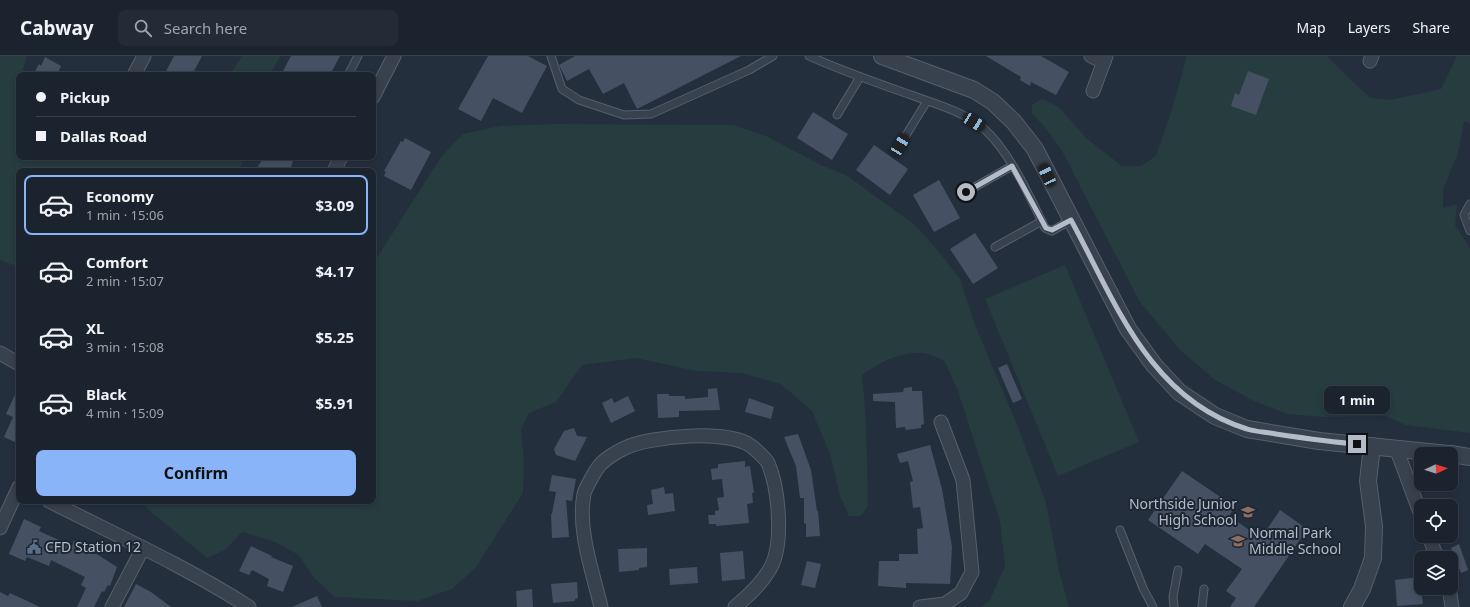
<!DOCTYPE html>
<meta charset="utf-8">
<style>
body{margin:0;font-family:"Noto Sans",sans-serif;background:#242b36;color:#f1f3f6;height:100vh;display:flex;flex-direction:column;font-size:15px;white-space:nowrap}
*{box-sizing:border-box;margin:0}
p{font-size:13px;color:#a0a4aa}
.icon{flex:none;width:22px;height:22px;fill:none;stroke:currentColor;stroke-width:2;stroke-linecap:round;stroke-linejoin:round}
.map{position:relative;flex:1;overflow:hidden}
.details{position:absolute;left:16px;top:112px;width:360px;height:336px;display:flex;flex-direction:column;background:#1b232e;border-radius:8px;box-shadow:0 2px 6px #0003,0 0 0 1px #39404a}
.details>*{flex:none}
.top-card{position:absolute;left:16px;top:16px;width:360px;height:88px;border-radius:8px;box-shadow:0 2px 6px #0003,0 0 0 1px #39404a;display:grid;align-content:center;height:88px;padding:0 20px;background:#1b232e}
.needle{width:26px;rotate:86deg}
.controls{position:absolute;left:1414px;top:391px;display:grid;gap:8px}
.controls a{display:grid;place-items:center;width:44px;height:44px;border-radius:8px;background:#1b232e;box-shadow:0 2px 6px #0003,0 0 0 1px #39404a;font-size:20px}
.end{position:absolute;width:18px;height:18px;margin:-9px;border:5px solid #b4bcc9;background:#111;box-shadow:0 0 0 2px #111}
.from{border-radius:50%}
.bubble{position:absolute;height:28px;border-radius:8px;background:#1b232e;box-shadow:0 2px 6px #0003,0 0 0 1px #39404a;font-size:13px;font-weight:700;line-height:28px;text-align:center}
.car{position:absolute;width:12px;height:24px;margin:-12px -6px;border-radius:5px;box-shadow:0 0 3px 1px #0007;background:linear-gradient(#222 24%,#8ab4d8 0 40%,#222 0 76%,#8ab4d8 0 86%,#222 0)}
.top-card b{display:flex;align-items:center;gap:14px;height:38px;font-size:15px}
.top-card b+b{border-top:1px solid #39404a}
.top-card i{width:10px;height:10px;background:#f1f3f6}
ul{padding:7px 0 0;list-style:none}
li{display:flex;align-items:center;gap:12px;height:60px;margin:0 8px 6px;padding:0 12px;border:2px solid transparent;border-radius:8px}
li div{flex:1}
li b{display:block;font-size:15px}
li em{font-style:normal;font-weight:700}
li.on{border-color:#8ab4f8}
li>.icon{width:36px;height:36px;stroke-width:1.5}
.action{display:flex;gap:8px;margin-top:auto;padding:8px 20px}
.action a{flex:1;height:46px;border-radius:8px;background:#8ab4f8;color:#111;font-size:16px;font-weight:700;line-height:46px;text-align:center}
header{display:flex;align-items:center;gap:24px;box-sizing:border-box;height:56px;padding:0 20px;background:#1b232e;border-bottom:1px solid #39404a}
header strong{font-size:19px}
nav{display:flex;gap:22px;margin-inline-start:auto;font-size:14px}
.search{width:280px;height:36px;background:#242b36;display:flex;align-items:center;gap:10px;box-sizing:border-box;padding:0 14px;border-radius:8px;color:#a0a4aa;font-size:15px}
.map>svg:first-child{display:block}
</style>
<header>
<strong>Cabway</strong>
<div class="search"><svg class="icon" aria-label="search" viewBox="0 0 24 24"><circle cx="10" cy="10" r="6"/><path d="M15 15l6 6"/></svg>Search here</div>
<nav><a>Map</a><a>Layers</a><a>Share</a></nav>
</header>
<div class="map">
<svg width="1470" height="551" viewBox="0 0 1470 551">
<rect width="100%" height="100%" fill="#242f3e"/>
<g fill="#263c3f">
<path d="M0,0H27L23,14L26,19H19V101H245L238,115H19V211L0,204Z"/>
<path d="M242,0H280L270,19H230Z"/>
<path d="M1187,0H1327L1370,42L1391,44L1441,33L1457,0H1470V68L1464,65L1458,97L1443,133V152L1457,148L1455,169L1470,192V377L1406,369L1386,360L1324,361L1287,358L1254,345L1215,324L1180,294L1140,246L1062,95L1045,71L1032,58V49L1042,43L1059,51L1086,82L1122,110H1141L1156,100L1171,57Z"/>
<path d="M556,68L733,69L766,80L821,109L846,119L914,168L935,191L960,223L975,269L1018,371L1046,447L1059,515L1069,551H981L990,544L1005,510L1000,465L958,335L944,304C938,302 930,298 923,297C901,295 879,307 862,319L866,363L868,450L861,460H849L840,440L830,398L812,355L781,328L742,317L697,315L636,302L582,309L556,346L529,357L521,374L524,404L523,437L476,511L452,533L417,545L335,541L314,522L299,499L273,485L242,476L225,494L207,502L144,450L140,445H373V208L441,101L463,78L500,70Z"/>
<path d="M1065,209L1139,386L1058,420L985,243Z"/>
</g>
<g fill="#455162">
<path d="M174,0H202L192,19H164Z"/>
<path d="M291,0H340L330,19H281Z"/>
<path d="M488,0H528L547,10L522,57L493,42L481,65L458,53Z"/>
<path d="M575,0H741L637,53L624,27L603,38L589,13L567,25L559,9Z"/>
<path d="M986,0H1041L1069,16L1056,39L1031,26L1030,30L1020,24L1021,21Z"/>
<path d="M45,1L61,10L57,19H33L39,8L41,10Z"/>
<path d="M1248,15L1269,23L1256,59L1231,50L1235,37L1239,39Z"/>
<path d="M813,56L848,78L832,104L797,82Z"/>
<path d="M405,82L431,96L411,134L384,120L386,116L384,115L401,85L403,86Z"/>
<path d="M874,89L908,113L890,139L856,114Z"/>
<path d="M264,101H294L290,115H255Z"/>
<path d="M939,124L960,162L934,176L913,139Z"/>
<path d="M975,177L998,212L973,228L950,193Z"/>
<path d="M1007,308L1022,343L1013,347L998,312Z"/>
<path d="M19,330V388L4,381L13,361L6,358Z"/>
<path d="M912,331V335H922L924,368L921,369V372L906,374L905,371L896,372L895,346L873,345V338L903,336L904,332Z"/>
<path d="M717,332L720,354L679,355V361L658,362L657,338H669V340H685V343L708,341V333Z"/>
<path d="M628,340L635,355L611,367L602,347L612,342L614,347Z"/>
<path d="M749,342L774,351L771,363L745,356Z"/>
<path d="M574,372L577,380L587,381L575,405L556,399L554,393L564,375Z"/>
<path d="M798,378L811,414L817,455H818L820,480L806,481V468L804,467V442H800L796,410L784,381Z"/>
<path d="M930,389L942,433L952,491L950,528L906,527V532L878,530L879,505H899V498H918L917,473L923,472L920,451L913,452L910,426L913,425L908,405L900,407L897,398Z"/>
<path d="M745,405V411L750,410L754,437H752L753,447L747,448L749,467L716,470V468H709L708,459H715V455L719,454L717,442L724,441L722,423L712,424L711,413L718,412V408Z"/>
<path d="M1182,415L1235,451L1229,460L1261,482L1280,454L1307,473L1254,551H1230L1236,542L1226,535L1242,513L1205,488L1198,498L1148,464Z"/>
<path d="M552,419L576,423L572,445L566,444L569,481L552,482L551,458H552L556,436L549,435Z"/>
<path d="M664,431L665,438L673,437L675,455L648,459L647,449L653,448L651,434Z"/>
<path d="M24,463L41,471L39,475L72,490L74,485L78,487L80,484L95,493V497L117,511L110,530L108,529L104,536L102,535L94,551H77L86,532L81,529L85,521L51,504L49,510L27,501L25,505L9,498Z"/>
<path d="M1459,488L1468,514L1461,517L1451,492Z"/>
<path d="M251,490L272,500L271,501L293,510L283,536L267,530L269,523L252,514L249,519L239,515Z"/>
<path d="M647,492V511L639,512V514L619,516L618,493Z"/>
<path d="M743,495L745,523L722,525L720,497Z"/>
<path d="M807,505L821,508L815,532L801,529Z"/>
<path d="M697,511L698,527L670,529L669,513Z"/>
<path d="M1420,521L1423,548L1397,550L1395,524Z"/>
<path d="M577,526L578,542L575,543V545L553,547L551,528Z"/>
<path d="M136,528L151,536L171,551H124Z"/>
<path d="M532,533L533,551H517L516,535Z"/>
<path d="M0,536L8,540L10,537L40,551H0Z"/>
<path d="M317,540L322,551H292Z"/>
</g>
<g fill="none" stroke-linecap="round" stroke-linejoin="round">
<defs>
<g id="service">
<path d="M551,0L562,33L579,44L624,59L651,58L749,14L773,0"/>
<path d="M809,0C842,15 877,27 911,39C935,48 963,55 983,72C1009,94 1030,141 1045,172L1052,175L1071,164"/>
<path d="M348,19L358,0"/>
<path d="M837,59L860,21"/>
<path d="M900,89L927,45"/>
<path d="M966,136L1012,110"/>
<path d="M1470,148L1464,159L1470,175"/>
<path d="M995,191L1042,165"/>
<path d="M1120,474L1143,532L1153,551"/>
<path d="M1174,551L1173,541L1178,514"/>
<path d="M1202,551L1204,533"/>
</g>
<g id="minor">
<path d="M1091,0L1104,6"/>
<path d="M1370,5L1372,0"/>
<path d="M134,19L144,0"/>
<path d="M1093,35L1106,0"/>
<path d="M373,41L394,0"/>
<path d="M334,115L341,101"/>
<path d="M0,297L19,308"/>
<path d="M1396,392L1421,459"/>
<path d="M49,445C116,479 185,510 249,551"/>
<path d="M0,472L19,431"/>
<path d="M1429,480L1437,502"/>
<path d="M1449,532L1452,551"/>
<path d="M112,551L143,492"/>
<path d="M601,551C593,517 577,473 584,438C585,433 596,413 600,409C605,403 618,395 625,392C650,380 729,373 751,390C756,394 765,402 768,407C779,433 785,492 768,516C760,529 747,541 735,551"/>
<path d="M920,551L945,548L961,537L972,516L963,424L941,366"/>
</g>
<g id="tertiary">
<path d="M882,0L974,34L993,46L1014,66L1035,93L1128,273L1154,309L1179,336L1215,360L1247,373L1319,385L1449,398"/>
<path d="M1451,398L1470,401"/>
<path d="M1352,551L1362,533L1373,502L1374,470L1368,425L1372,390"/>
</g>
</defs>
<use href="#service" stroke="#565f6c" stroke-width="9"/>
<use href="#minor" stroke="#565f6c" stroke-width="15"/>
<use href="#tertiary" stroke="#565f6c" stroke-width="18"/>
<use href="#service" stroke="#38414e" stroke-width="7"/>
<use href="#minor" stroke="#38414e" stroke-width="13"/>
<use href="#tertiary" stroke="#38414e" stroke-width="16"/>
</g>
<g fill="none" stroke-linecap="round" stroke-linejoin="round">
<path stroke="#b4bcc9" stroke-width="5" d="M966,136L1012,110L1046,172L1052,174L1071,164C1115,245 1149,343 1247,373C1256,376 1267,376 1276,378C1303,382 1330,386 1357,388"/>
</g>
<defs>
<symbol id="school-bare" viewBox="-9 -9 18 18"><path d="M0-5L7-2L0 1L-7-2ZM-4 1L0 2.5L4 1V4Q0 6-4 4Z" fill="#8d6e63" stroke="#1d2633" stroke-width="2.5" paint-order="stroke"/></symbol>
<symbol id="civic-bare" viewBox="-9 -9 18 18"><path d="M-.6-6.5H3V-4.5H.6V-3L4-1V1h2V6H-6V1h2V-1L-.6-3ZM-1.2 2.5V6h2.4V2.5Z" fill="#5c6f8a" stroke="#1d2633" stroke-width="2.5" paint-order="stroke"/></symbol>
</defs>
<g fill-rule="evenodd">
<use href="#school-bare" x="1238" y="446" width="20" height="20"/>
<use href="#school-bare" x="1228" y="475" width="20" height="20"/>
<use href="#civic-bare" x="24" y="481" width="20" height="20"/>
</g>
<g text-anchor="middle" stroke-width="4" stroke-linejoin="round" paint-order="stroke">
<g font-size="14" fill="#b4bcc9" stroke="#1d2633" text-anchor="start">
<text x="1237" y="453" text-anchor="end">Northside Junior<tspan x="1237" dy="16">High School</tspan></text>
<text x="1249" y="482">Normal Park<tspan x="1249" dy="16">Middle School</tspan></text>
<text x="45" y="496">CFD Station 12</text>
</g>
</g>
</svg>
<div class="controls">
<a><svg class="needle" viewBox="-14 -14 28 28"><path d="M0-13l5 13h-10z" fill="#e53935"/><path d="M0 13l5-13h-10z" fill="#a0a4aa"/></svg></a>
<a><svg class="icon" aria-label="locate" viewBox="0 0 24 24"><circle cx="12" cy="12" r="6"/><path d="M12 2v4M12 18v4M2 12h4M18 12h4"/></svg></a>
<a><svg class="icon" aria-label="layers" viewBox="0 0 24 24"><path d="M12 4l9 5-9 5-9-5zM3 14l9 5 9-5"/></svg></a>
</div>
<i class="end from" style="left:966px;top:136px"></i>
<i class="end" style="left:1357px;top:388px"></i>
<div class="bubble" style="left:1324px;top:330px;width:66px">1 min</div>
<i class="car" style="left:974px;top:66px;rotate:122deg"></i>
<i class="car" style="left:900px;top:89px;rotate:31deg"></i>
<i class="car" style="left:1047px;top:119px;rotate:335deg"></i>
<div class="top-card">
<b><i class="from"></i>Pickup</b>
<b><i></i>Dallas Road</b>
</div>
<section class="details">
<ul>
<li class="on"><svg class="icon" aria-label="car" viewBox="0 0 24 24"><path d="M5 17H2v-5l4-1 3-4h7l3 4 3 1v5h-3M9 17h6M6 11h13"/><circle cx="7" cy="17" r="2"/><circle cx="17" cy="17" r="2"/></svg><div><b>Economy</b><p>1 min · 15:06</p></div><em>$3.09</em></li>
<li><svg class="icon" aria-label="car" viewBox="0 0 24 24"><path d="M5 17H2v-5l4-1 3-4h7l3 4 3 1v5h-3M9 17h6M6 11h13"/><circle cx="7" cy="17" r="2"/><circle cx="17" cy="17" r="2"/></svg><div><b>Comfort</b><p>2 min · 15:07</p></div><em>$4.17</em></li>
<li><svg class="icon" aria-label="car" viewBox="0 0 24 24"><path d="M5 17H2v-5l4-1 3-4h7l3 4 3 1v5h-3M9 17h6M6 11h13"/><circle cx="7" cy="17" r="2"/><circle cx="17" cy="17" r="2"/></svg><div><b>XL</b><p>3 min · 15:08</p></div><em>$5.25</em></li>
<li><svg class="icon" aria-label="car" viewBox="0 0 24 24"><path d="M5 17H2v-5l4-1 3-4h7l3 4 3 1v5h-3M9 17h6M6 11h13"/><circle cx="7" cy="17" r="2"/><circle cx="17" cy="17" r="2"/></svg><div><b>Black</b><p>4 min · 15:09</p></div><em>$5.91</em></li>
</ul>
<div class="action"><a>Confirm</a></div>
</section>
</div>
